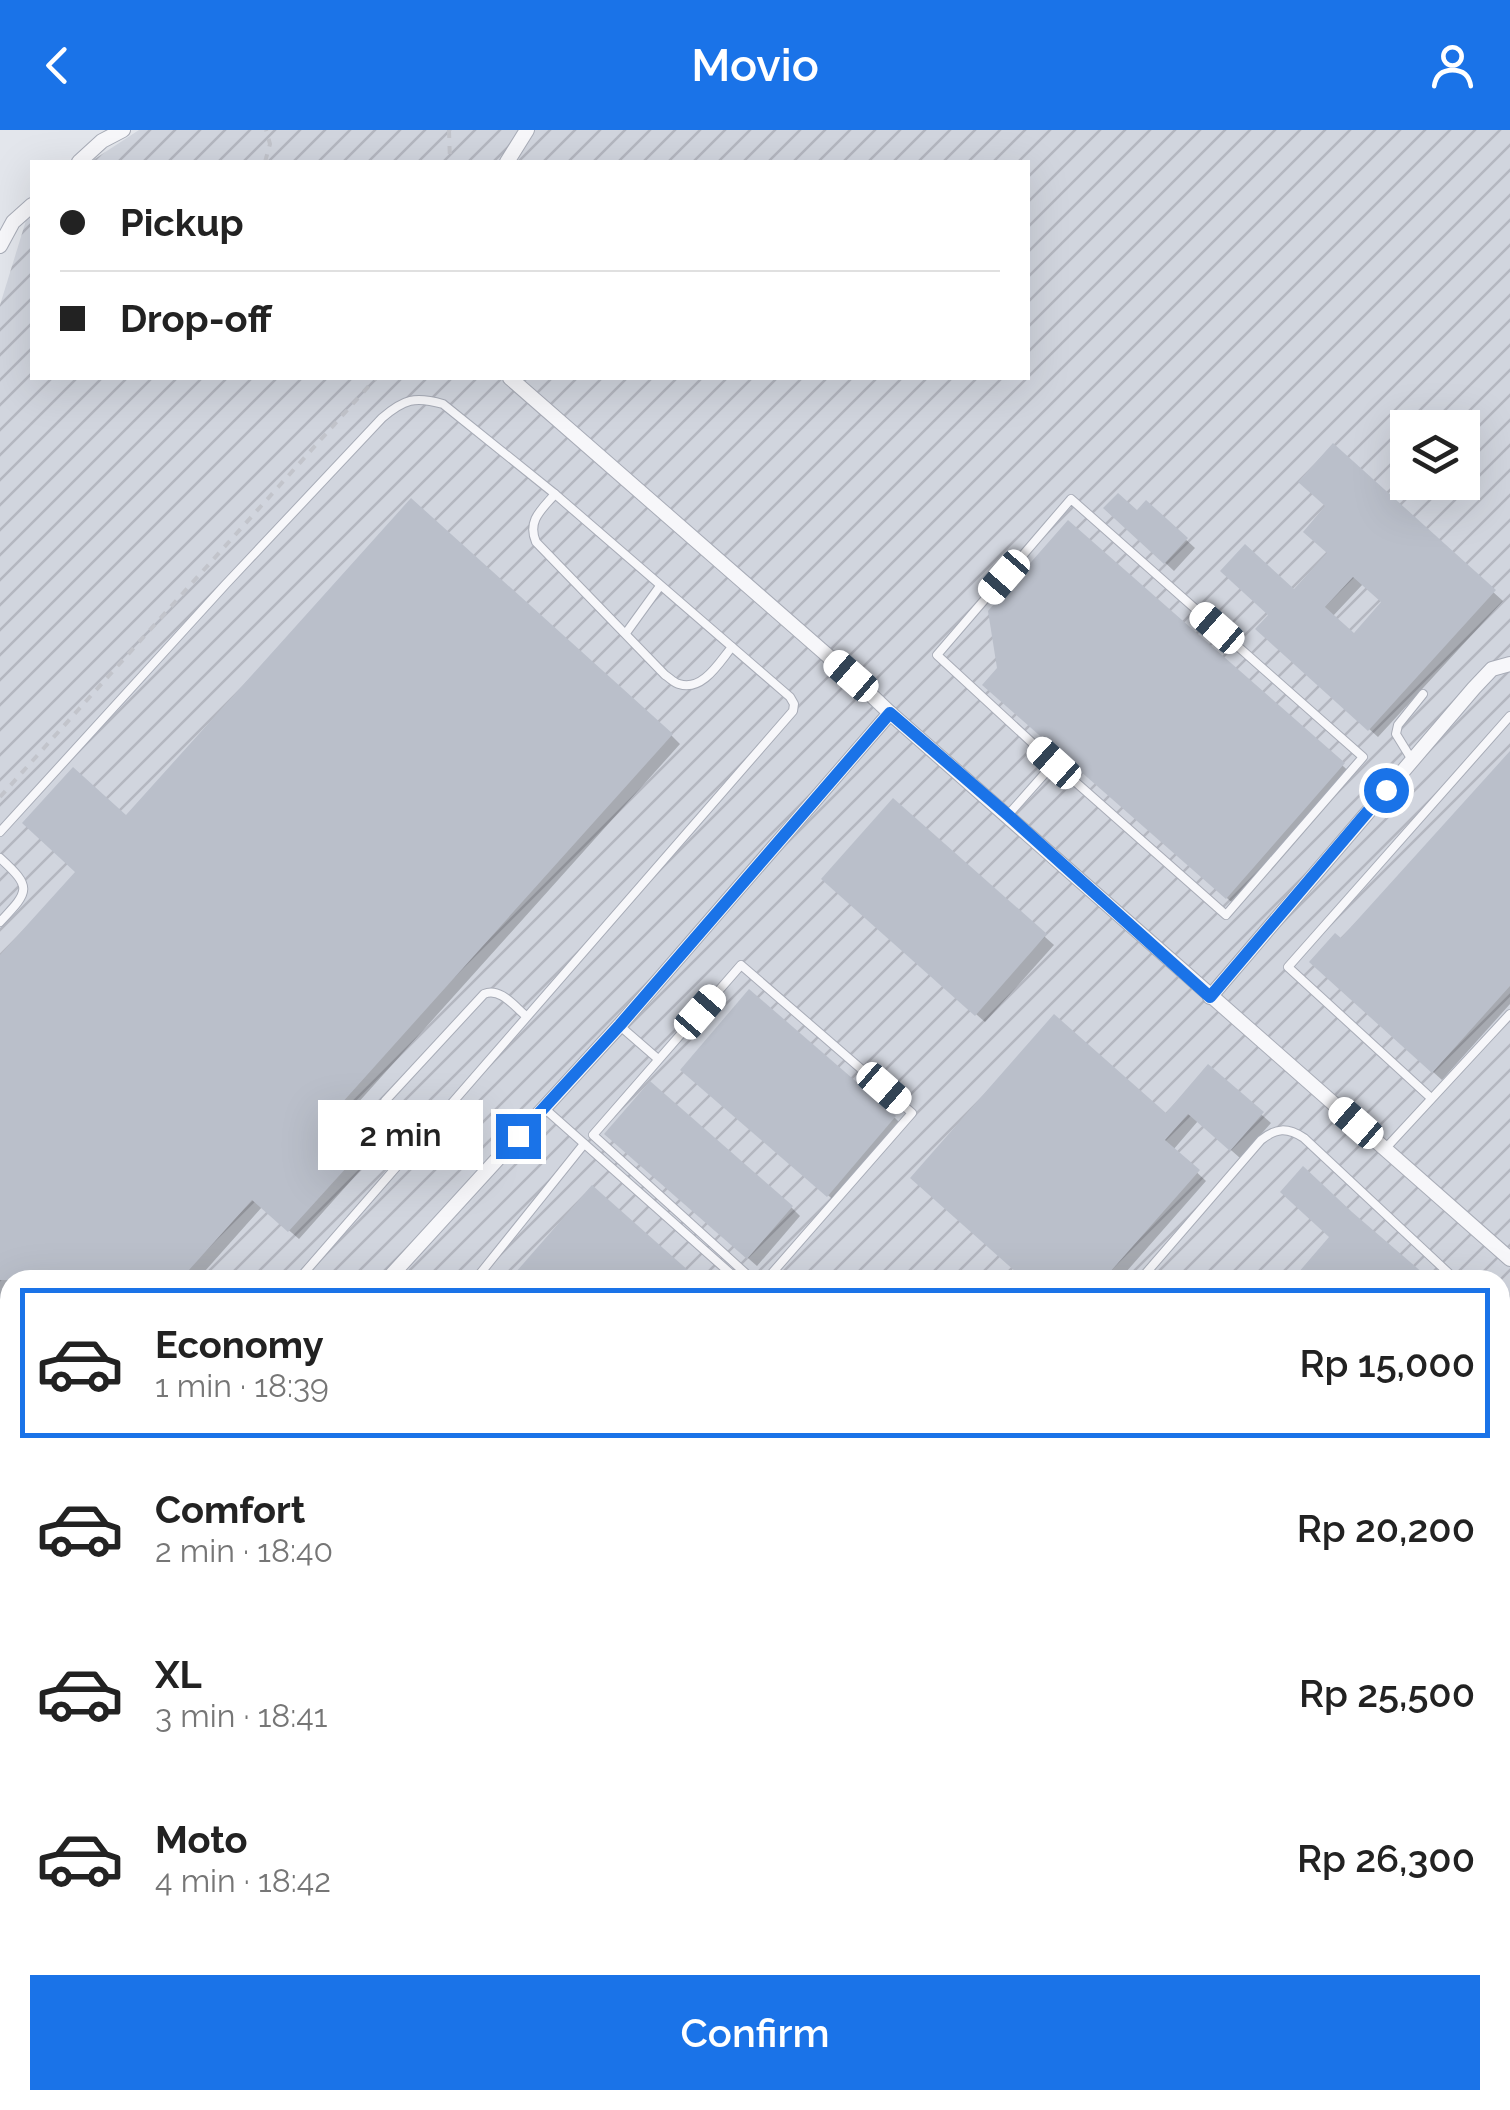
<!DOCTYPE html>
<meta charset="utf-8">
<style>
body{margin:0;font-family:Raleway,sans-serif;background:#f2f2f2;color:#222;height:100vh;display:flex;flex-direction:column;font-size:38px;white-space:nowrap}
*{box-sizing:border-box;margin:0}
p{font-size:32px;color:#767676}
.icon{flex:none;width:55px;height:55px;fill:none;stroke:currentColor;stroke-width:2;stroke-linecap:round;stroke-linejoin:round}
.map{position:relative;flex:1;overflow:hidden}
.details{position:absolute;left:0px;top:1140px;width:1510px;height:840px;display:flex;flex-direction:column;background:#fff;border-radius:30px 30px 0 0;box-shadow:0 10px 40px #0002}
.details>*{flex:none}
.banner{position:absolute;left:30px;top:30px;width:1000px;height:220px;border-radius:0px;box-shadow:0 10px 40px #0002;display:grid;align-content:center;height:220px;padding:0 30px;background:#fff}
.fabs{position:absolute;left:1390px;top:280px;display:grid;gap:20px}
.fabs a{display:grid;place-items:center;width:90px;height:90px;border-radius:0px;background:#fff;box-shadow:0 10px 40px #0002;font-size:50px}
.end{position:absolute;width:45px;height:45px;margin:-22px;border:12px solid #1a73e8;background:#fff;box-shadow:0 0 0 5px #fff}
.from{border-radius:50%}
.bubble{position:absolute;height:70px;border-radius:0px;background:#fff;box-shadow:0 10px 40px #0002;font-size:32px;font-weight:600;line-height:70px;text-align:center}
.car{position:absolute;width:30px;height:60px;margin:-30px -15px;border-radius:12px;box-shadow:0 0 8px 2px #0007;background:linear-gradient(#fff 24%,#345 0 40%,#fff 0 76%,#345 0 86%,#fff 0)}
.banner b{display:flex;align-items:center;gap:35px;height:95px;font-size:38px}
.banner b+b{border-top:2px solid #e0e0e0}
.banner i{width:25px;height:25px;background:#222}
ul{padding:18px 0 0;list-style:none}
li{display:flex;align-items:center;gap:30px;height:150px;margin:0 20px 15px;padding:0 10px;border:5px solid transparent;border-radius:0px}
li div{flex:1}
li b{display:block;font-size:38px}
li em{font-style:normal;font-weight:600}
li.on{border-color:#1a73e8}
li>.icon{width:90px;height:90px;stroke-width:1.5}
.button{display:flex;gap:20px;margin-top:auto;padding:20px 30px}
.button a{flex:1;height:115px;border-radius:0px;background:#1a73e8;color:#fff;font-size:40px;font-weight:600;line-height:115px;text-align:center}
header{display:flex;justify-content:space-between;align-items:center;height:130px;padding:0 30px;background:#1a73e8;color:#fff;font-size:45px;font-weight:600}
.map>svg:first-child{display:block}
</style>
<header><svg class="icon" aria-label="back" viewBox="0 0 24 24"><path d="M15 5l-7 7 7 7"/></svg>Movio<svg class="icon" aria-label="person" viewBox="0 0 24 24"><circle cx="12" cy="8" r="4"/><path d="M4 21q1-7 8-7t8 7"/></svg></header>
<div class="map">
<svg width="1510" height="1980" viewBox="0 0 1510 1980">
<defs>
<pattern id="industrial-furrows" width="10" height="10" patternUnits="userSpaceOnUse" patternTransform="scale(2.5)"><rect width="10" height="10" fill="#d1d5de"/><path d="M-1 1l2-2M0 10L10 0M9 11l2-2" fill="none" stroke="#b4b7c0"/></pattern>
</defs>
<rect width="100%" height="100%" fill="#e3e6ec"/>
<path fill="url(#industrial-furrows)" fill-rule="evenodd" d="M139,0H1510V1980H0V175L32,71V248H1028V32H90ZM1408,298H1462V352H1408ZM10,1150H1500V1970H10Z"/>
<g fill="#0003" fill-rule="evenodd">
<path d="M1333,317L1503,471L1378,607L1267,507L1295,463L1330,424L1328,377ZM1363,454L1384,473L1354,507L1332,487Z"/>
<path d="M1146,373L1195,418L1174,441L1107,378L1137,383Z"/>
<path d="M1068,393L1352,644L1236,776L994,564L1000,539Z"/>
<path d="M671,605L680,614L339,994L373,1026L299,1109L262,1077L197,1150H10V1358L0,1369V829L126,688Z"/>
<path d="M1510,625V874L1442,950L1321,840L1341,812Z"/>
<path d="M893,672L1054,815L985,892L833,758Z"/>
<path d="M1208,938L1271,993L1240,1028L1198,991L1173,1020L1206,1051L1119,1150H1028Z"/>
<path d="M692,948L895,988L903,996L837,1073Z"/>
<path d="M616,1013L791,1077L800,1086L757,1136Z"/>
<path d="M1500,1215L1510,1224V1243L1500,1254Z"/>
<path d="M10,1654V1673L1,1664Z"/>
<path d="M0,1953L10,1961V1970H20L31,1980H0Z"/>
<path d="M341,1970H422L431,1978L352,1980Z"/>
<path d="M755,1970H821L812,1980H767Z"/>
<path d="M1187,1970H1278L1269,1980H1178Z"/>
<path d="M1359,1970H1375L1387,1980H1350Z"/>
</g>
<g fill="#babfca" fill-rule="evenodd">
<path d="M1333,313L1496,460L1368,601L1255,499L1268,485L1220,441L1245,414L1294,459L1327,423L1303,402L1325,376L1298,352ZM1353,447L1381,472L1354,503L1325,477Z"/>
<path d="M1118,363L1137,380L1146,370L1188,408L1164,434L1103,378Z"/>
<path d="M411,368L673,604L332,984L367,1015L288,1102L252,1070L180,1150H0V825L75,742L22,693L73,637L126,685Z"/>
<path d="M1068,390L1345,633L1226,769L982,555L997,538L988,481Z"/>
<path d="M1510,621V856L1432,943L1309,832L1335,803L1341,808Z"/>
<path d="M893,668L1047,804L975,886L821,749Z"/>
<path d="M749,859L896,986L827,1067L680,940Z"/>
<path d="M1054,884L1166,983L1208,934L1264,982L1230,1021L1188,984L1165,1010L1200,1040L1103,1150H1025L910,1048Z"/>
<path d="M650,951L793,1076L747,1129L604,1004Z"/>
<path d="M1303,1036L1352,1082L1431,1150H1292L1329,1107L1280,1062Z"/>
<path d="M592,1055L699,1150H509Z"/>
</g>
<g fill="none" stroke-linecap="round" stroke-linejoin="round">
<defs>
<g id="service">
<path d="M555,364C541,380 527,391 536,412L665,545C670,548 674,553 679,554C703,562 720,531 732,517"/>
<path d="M626,503L660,456"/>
<path d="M1412,630L1396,604L1398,595L1423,564"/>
<path d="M1008,685L1054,633L1226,785L1363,627L1071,369L937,525L1054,633"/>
<path d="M0,702L225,455L382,288C404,269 415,266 443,274L555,364L790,567L794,574L793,581L298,1150"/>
<path d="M0,728C33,758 29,761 0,792"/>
<path d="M620,896L658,929"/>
<path d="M1431,968L1288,837L1510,586"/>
<path d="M544,978L738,1150"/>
<path d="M413,1015L384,987L382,980L385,971L484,864C500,857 514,876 526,886"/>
<path d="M1385,1019L1510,884"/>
<path d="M475,1150L584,1014"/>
<path d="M753,1150L593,1005L741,835L912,983L766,1150"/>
<path d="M1140,1150L1261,1010C1276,998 1287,997 1304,1008L1456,1150"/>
<path d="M1500,1191L1510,1200"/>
<path d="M1500,1296L1510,1284"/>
<path d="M0,1483L10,1472"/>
<path d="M0,1629L10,1638"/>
<path d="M1500,1913L1510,1922"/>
<path d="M0,1940L10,1948"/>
<path d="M35,1970L47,1980"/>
<path d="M710,1970L721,1980"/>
<path d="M1391,1970L1403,1980"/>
<path d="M826,1980L834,1970"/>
<path d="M1145,1980L1154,1970"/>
</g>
<g id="minor">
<path d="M79,32L102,11L123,0"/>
<path d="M507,32L527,0"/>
<path d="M0,116L13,92L32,75"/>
<path d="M510,248L851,546L890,583"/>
<path d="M1210,867L1474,558L1492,539L1510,534"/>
<path d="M387,1150L620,895L890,583L1510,1129"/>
<path d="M1500,1402L1510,1391"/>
<path d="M1500,1489L1510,1477"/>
<path d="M0,1585L10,1573"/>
<path d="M1500,1832L1510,1841"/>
<path d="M987,1980L996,1970"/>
<path d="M1076,1980L1085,1970"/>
</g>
</defs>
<use href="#service" stroke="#a8acb7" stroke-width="10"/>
<use href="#minor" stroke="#a8acb7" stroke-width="16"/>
<g stroke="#c2c4cb" stroke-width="4" stroke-dasharray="8 8" stroke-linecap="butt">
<path d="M449,0L450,32"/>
<path d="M265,32L270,14L266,0"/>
<path d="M0,667L376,248"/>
<path d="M1500,1602L1510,1610"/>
<path d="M1500,1750L1510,1759"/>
<path d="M1500,1771L1510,1760"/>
</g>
<use href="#service" stroke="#f7f7fa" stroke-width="8"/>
<use href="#minor" stroke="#f7f7fa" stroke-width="14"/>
</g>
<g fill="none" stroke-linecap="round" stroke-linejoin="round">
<path stroke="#1a73e8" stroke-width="12" d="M518,1006L620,895L890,583L1008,685L1210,867L1386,660"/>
</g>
</svg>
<div class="fabs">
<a><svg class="icon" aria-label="layers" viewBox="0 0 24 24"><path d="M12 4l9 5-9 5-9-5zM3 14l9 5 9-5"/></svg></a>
</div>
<i class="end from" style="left:1386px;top:660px"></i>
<i class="end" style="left:518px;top:1006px"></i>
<div class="bubble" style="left:318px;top:970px;width:165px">2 min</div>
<i class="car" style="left:1004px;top:447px;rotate:221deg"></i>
<i class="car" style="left:1217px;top:498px;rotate:311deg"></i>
<i class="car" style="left:851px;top:546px;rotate:311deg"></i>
<i class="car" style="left:1054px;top:633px;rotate:312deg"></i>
<i class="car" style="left:700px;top:882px;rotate:41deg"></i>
<i class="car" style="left:884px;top:958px;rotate:131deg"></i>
<i class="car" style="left:1356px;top:993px;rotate:311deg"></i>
<div class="banner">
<b><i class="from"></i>Pickup</b>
<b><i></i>Drop-off</b>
</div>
<section class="details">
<ul>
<li class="on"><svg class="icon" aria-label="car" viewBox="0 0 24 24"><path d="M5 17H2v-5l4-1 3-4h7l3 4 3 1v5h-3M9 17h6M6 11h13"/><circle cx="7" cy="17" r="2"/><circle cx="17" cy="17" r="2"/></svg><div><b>Economy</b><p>1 min · 18:39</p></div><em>Rp 15,000</em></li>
<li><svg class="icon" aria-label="car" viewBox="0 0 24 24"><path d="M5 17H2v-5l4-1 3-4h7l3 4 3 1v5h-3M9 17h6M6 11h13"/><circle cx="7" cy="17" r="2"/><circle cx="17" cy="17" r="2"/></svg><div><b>Comfort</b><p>2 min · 18:40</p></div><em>Rp 20,200</em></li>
<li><svg class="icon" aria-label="car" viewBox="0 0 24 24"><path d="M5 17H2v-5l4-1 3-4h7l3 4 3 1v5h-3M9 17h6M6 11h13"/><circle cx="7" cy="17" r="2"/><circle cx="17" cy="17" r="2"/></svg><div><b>XL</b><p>3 min · 18:41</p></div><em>Rp 25,500</em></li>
<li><svg class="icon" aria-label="car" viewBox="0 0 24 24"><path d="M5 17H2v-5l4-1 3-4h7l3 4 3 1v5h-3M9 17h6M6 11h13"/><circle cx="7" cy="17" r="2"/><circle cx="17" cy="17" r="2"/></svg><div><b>Moto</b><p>4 min · 18:42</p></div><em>Rp 26,300</em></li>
</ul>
<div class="button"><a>Confirm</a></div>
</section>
</div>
